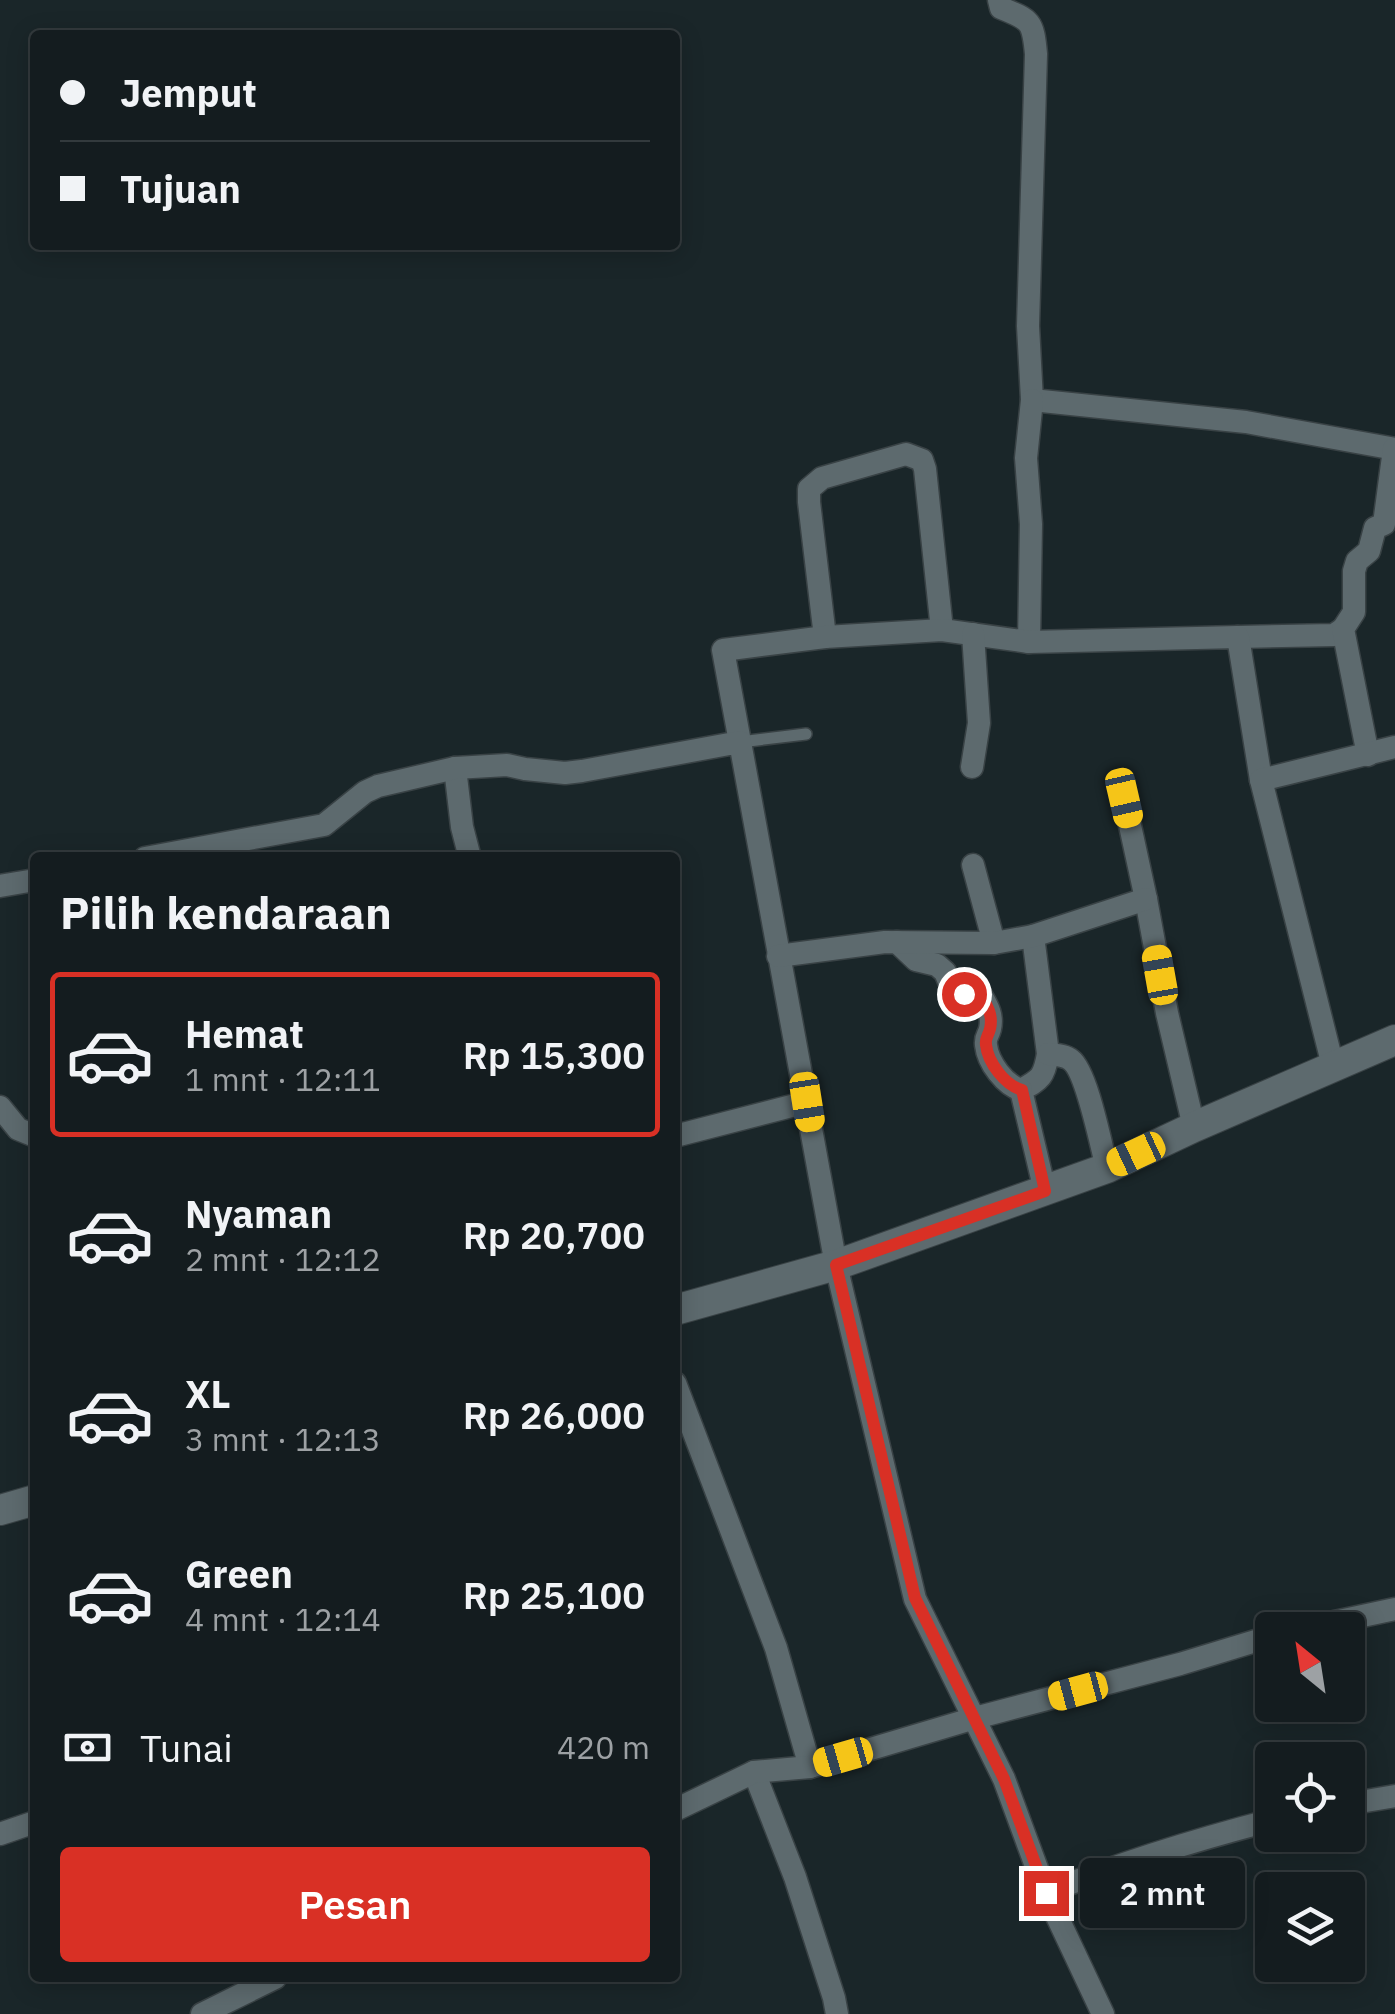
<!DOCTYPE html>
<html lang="id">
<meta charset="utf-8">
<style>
body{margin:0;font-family:"IBM Plex Sans",sans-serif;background:#21292c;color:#f1f3f6;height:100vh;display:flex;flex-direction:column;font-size:38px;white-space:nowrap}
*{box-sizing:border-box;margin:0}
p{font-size:32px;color:#9da1a4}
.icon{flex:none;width:55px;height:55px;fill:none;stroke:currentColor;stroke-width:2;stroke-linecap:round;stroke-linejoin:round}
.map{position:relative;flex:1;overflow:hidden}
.drawer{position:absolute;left:30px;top:852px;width:650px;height:1130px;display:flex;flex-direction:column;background:#141c1f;border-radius:10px;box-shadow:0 5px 25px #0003,0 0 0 2px #333a3d}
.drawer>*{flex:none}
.hud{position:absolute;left:30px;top:30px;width:650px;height:220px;border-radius:10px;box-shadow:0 5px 25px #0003,0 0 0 2px #333a3d;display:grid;align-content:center;height:220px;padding:0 30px;background:#141c1f}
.needle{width:65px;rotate:330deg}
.buttons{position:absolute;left:1255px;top:1612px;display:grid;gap:20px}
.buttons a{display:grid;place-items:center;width:110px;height:110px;border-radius:10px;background:#141c1f;box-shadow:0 5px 25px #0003,0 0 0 2px #333a3d;font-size:50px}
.end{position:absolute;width:45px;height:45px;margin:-22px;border:12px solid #d93025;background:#fff;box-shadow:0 0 0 5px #fff}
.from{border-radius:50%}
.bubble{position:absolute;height:70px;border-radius:10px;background:#141c1f;box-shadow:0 5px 25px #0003,0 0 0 2px #333a3d;font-size:32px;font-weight:600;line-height:70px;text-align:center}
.car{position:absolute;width:30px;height:60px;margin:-30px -15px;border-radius:12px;box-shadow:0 0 8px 2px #0007;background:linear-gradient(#f5c518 24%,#345 0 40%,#f5c518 0 76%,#345 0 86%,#f5c518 0)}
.hud b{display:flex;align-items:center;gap:35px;height:95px;font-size:38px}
.hud b+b{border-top:2px solid #333a3d}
.hud i{width:25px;height:25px;background:#f1f3f6}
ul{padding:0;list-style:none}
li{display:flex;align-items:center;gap:30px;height:165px;margin:0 20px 15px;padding:0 10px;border:5px solid transparent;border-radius:10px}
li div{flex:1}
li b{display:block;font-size:38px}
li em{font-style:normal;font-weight:600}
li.current{border-color:#d93025}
li>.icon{width:90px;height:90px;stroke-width:1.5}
h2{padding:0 30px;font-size:45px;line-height:120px}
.pay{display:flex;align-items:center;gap:25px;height:110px;padding:0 30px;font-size:38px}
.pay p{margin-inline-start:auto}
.button{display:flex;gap:20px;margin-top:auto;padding:20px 30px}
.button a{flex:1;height:115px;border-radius:10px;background:#d93025;color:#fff;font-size:40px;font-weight:600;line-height:115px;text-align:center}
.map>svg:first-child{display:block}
</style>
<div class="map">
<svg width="1395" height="2014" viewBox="0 0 1395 2014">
<rect width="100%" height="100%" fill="#1a2629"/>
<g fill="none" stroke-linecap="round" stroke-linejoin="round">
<defs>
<path id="lane" d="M740,742L806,734"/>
<g id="street">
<path d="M999,0L1001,8C1031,20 1033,21 1036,54L1028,326L1032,400L1246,422L1395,449"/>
<path d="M825,637L809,502V489L822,478L906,454L922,460L925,469L942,630"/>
<path d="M1238,637L1334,635L1343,629"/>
<path d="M1029,642L1031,524L1026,458L1032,400"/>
<path d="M740,742L723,650L825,637L942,630L1029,642L1238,637L1261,780"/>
<path d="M1368,755L1343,629L1354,612V571L1357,561L1369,551L1375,528L1384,524L1394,449"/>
<path d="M972,767L979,723L973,634"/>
<path d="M455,768L462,827L470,858"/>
<path d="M1124,798L1146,899L1167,1013L1194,1127"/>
<path d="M145,858L324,825L365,792L378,786L455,768L507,765L525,769L565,773L582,771L740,742L836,1265L915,1599L1004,1779L1046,1893L1103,2014"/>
<path d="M973,865L994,943"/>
<path d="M0,886L35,880"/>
<path d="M1033,936L1048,1054C1044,1077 1041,1079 1021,1090L1045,1191"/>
<path d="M897,942L916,960L937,965L945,972L953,991L982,997C988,1007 993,1016 990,1029C988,1037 985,1036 986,1045C988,1063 1005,1085 1021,1090"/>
<path d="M778,956L885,942L994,943L1033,936L1146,899"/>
<path d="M1048,1054C1056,1055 1065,1055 1071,1060C1087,1072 1101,1146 1107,1168"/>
<path d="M1333,1066L1261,780L1395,747"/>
<path d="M0,1107L18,1129L35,1136"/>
<path d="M675,1136L807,1102"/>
<path d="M675,1383L776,1648L810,1767"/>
<path d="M1297,1630L1395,1609"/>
<path d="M754,1772L795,1877L834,1998L837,2014"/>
<path d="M1348,1804L1395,1796"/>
<path d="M675,1810L754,1772L810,1767L975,1718L1180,1664L1272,1636"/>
<path d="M0,1834L35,1822"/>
<path d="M1046,1893C1120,1863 1195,1840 1272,1820"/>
<path d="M202,2014L275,1978"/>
</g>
<g id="secondary">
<path d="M675,1310L836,1265L1107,1168L1194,1127L1395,1040"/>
<path d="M0,1510L35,1500"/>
</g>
</defs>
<use href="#lane" stroke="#394245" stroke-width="14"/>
<use href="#street" stroke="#394245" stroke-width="25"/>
<use href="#secondary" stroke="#394245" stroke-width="32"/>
<use href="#lane" stroke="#5d6a6e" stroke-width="11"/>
<use href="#street" stroke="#5d6a6e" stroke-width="22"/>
<use href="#secondary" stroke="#5d6a6e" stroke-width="30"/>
</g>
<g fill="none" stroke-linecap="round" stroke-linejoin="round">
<path stroke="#d93025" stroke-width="12" d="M964,994L982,997C988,1007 993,1016 990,1029C988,1037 985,1037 986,1045C988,1063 1005,1085 1022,1090L1045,1191L836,1265L915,1598L1004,1779L1046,1893"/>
</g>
</svg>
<div class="buttons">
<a><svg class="needle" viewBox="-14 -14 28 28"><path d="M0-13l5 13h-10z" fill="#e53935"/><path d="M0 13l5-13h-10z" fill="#9da1a4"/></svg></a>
<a><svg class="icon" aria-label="locate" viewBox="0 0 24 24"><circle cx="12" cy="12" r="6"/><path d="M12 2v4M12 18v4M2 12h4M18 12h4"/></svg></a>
<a><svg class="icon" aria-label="layers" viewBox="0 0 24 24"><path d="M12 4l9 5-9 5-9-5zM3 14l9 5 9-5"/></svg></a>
</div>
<i class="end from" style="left:964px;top:994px"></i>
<i class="end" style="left:1046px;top:1893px"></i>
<div class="bubble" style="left:1080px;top:1858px;width:165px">2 mnt</div>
<i class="car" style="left:1124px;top:798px;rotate:167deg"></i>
<i class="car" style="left:1160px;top:975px;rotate:350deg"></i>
<i class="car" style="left:807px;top:1102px;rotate:171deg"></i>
<i class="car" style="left:1136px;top:1154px;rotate:245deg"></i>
<i class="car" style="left:1078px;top:1691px;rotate:255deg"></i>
<i class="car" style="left:843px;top:1757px;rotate:254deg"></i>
<div class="hud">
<b><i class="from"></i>Jemput</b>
<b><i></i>Tujuan</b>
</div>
<section class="drawer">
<h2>Pilih kendaraan</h2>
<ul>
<li class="current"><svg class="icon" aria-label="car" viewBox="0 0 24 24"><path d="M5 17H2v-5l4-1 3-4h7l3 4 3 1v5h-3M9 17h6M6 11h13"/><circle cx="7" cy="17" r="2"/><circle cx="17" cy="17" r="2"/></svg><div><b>Hemat</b><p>1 mnt · 12:11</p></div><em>Rp 15,300</em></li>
<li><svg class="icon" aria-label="car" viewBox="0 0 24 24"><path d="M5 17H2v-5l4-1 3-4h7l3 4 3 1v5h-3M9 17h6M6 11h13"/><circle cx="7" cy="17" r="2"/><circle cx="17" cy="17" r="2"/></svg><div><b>Nyaman</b><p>2 mnt · 12:12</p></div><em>Rp 20,700</em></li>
<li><svg class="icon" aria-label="car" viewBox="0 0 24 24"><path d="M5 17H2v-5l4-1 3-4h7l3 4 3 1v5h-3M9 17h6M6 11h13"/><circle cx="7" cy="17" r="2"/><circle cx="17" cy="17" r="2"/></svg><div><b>XL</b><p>3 mnt · 12:13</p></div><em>Rp 26,000</em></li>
<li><svg class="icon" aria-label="car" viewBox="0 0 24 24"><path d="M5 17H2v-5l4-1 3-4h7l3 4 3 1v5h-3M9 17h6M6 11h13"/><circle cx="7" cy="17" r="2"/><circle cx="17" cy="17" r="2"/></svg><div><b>Green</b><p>4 mnt · 12:14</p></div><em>Rp 25,100</em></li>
</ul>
<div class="pay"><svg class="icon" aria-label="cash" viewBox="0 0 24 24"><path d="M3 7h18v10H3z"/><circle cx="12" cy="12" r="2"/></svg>Tunai<p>420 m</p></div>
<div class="button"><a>Pesan</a></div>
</section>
</div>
